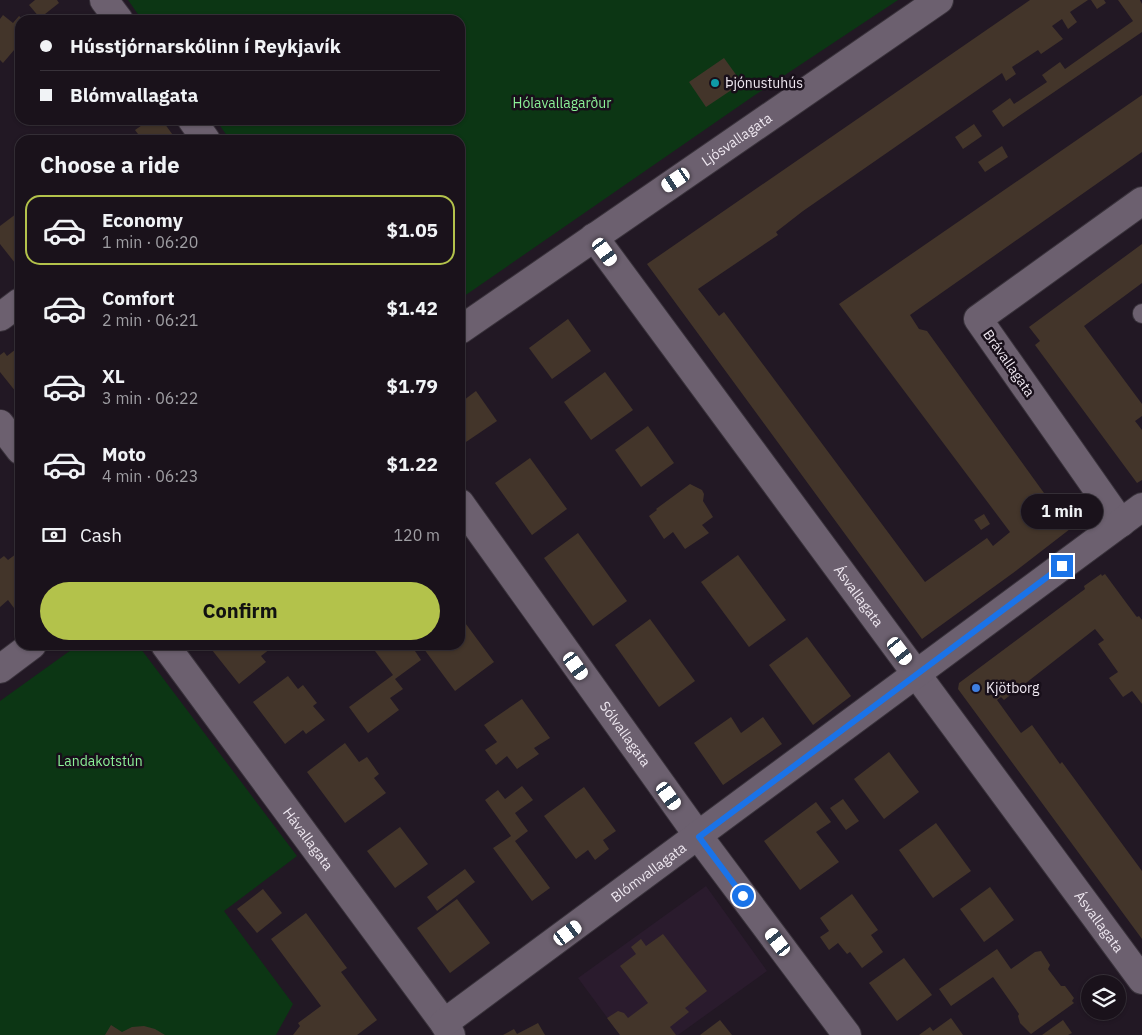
<!DOCTYPE html>
<meta charset="utf-8">
<style>
body{margin:0;font-family:"IBM Plex Sans",sans-serif;background:#231b24;color:#f1f3f6;height:100vh;display:flex;flex-direction:column;font-size:19px;white-space:nowrap}
*{box-sizing:border-box;margin:0}
p{font-size:16px;color:#9f9ea3}
.icon{flex:none;width:28px;height:28px;fill:none;stroke:currentColor;stroke-width:2;stroke-linecap:round;stroke-linejoin:round}
.map{position:relative;flex:1;overflow:hidden}
.details{position:absolute;left:15px;top:135px;width:450px;height:515px;display:flex;flex-direction:column;background:#1a121b;border-radius:15px;box-shadow:0 1px 4px #0004,0 0 0 1px #38323a}
.details>*{flex:none}
.guide{position:absolute;left:15px;top:15px;width:450px;height:110px;border-radius:15px;box-shadow:0 1px 4px #0004,0 0 0 1px #38323a;display:grid;align-content:center;height:110px;padding:0 25px;background:#1a121b}
.controls{position:absolute;left:1081px;top:975px;display:grid;gap:10px}
.controls a{display:grid;place-items:center;width:45px;height:45px;border-radius:50%;background:#1a121b;box-shadow:0 1px 4px #0004,0 0 0 1px #38323a;font-size:25px}
.end{position:absolute;width:22px;height:22px;margin:-11px;border:6px solid #1a73e8;background:#fff;box-shadow:0 0 0 2px #fff}
.from{border-radius:50%}
.bubble{position:absolute;height:35px;border-radius:18px;background:#1a121b;box-shadow:0 1px 4px #0004,0 0 0 1px #38323a;font-size:16px;font-weight:800;line-height:35px;text-align:center}
.car{position:absolute;width:15px;height:30px;margin:-15px -8px;border-radius:6px;box-shadow:0 0 4px 1px #0007;background:linear-gradient(#fff 24%,#345 0 40%,#fff 0 76%,#345 0 86%,#fff 0)}
.guide b{display:flex;align-items:center;gap:18px;height:48px;font-size:19px}
.guide b+b{border-top:1px solid #38323a}
.guide i{width:12px;height:12px;background:#f1f3f6}
ul{padding:0;list-style:none}
li{display:flex;align-items:center;gap:15px;height:70px;margin:0 10px 8px;padding:0 15px;border:2px solid transparent;border-radius:15px}
li div{flex:1}
li b{display:block;font-size:19px}
li em{font-style:normal;font-weight:800}
li.on{border-color:#b3c24b}
li>.icon{width:45px;height:45px;stroke-width:1.5}
h2{padding:0 25px;font-size:22px;line-height:60px}
.pay{display:flex;align-items:center;gap:12px;height:55px;padding:0 25px;font-size:19px}
.pay p{margin-inline-start:auto}
.primary-button{display:flex;gap:10px;margin-top:auto;padding:10px 25px}
.primary-button a{flex:1;height:58px;border-radius:30px;background:#b3c24b;color:#111;font-size:20px;font-weight:800;line-height:58px;text-align:center}
.map>svg:first-child{display:block}
</style>
<div class="map">
<svg width="1142" height="1035" viewBox="0 0 1142 1035">
<rect width="100%" height="100%" fill="#221824"/>
<path fill="#2a1b2d" d="M706,886L767,971L678,1035H620L578,978Z"/>
<g fill="#0c3614">
<path d="M128,0H898L755,95L460,299V140H230L216,120H460V20H142Z"/>
<path d="M78,645H138L297,856L224,911L293,1004L276,1035H0V701Z"/>
</g>
<g fill="#43352a">
<path d="M35,0H57L59,3L40,18L29,5Z"/>
<path d="M1030,0H1088L1070,12L1077,22L1068,29L1062,19L1052,26L1063,39L1041,54L1038,50L1012,67L1016,74L1006,81L1002,73L803,211L776,232L778,235L698,289L719,316L724,312L925,582L987,538L993,546L1010,532L839,304L1142,95V152L910,315L919,329L927,331L1070,529L1013,573L922,639L647,264Z"/>
<path d="M1091,0H1104L1106,3L1097,9Z"/>
<path d="M1118,0H1140L1142,4V32L1003,127L992,111L1010,98L1014,104L1047,82L1042,75L1060,62L1065,69L1133,21Z"/>
<path d="M3,15L13,23L19,16L24,20H20V43L3,63L0,60V19Z"/>
<path d="M724,58L742,83L706,107L689,82Z"/>
<path d="M61,120H74L68,126Z"/>
<path d="M160,120H162L175,138V140H138L141,138L135,130L148,121L152,126Z"/>
<path d="M974,124L982,136L963,149L955,137Z"/>
<path d="M1002,146L1008,157L985,172L978,162Z"/>
<path d="M20,211V259L15,263L0,244V226Z"/>
<path d="M1142,244V283L1084,326L1142,404V416L1135,421L1142,430V480L1137,483L1035,345L1040,341L1029,327Z"/>
<path d="M568,319L591,351L552,379L529,348Z"/>
<path d="M20,346V397L0,372V355L4,352L7,356Z"/>
<path d="M605,372L633,410L591,440L564,402Z"/>
<path d="M476,391L497,421L463,444L460,439V403Z"/>
<path d="M648,426L674,463L641,487L615,450Z"/>
<path d="M530,458L567,509L532,535L495,483Z"/>
<path d="M690,484L702,490L704,494L703,501L713,517L702,525L709,533L685,549L673,532L664,539L649,516L657,510L656,509Z"/>
<path d="M984,514L990,524L981,530L974,520Z"/>
<path d="M578,533L627,601L593,626L544,558Z"/>
<path d="M20,551V616L8,600L0,607V559L4,556L8,560Z"/>
<path d="M738,555L786,620L749,647L701,582Z"/>
<path d="M1101,574L1102,576L1105,574L1136,616L1137,617L1139,616L1142,620V704L1132,691L1123,697L1109,678L1118,672L1098,644L1104,640L1095,629L1004,700L1001,697L997,700L1021,733L1032,725L1060,764L1062,762L1142,871V939L958,689L959,683L1085,589L1084,586Z"/>
<path d="M460,616L494,662L455,691L421,645H460Z"/>
<path d="M650,619L695,681L659,707L615,645Z"/>
<path d="M807,637L851,696L813,725L769,665Z"/>
<path d="M208,645H275L261,656L266,662L239,684Z"/>
<path d="M383,645H411L421,660L395,679L403,689L390,698L399,710L368,733L349,707L393,675L375,651Z"/>
<path d="M288,676L298,689L303,685L317,703L313,706L325,720L306,734L303,730L285,744L253,702Z"/>
<path d="M522,699L550,738L534,748L539,754L517,769L507,756L496,765L485,750L497,742L484,725Z"/>
<path d="M731,717L741,733L763,717L782,744L723,785L694,743Z"/>
<path d="M345,743L359,762L367,757L379,774L374,778L386,793L345,823L307,772Z"/>
<path d="M889,752L919,792L884,819L854,779Z"/>
<path d="M522,786L533,800L515,813L528,831L515,841L550,888L532,901L493,848L511,836L485,800L498,790L505,799Z"/>
<path d="M584,787L616,831L603,840L609,849L595,860L588,850L576,859L544,816Z"/>
<path d="M843,799L859,821L846,830L830,808Z"/>
<path d="M816,802L831,822L816,832L839,862L800,890L764,841Z"/>
<path d="M936,823L971,871L933,898L899,850Z"/>
<path d="M400,827L428,864L395,888L367,851Z"/>
<path d="M465,869L475,882L437,911L427,897Z"/>
<path d="M990,887L1014,920L984,942L960,909Z"/>
<path d="M263,889L282,913L257,933L237,909Z"/>
<path d="M852,894L878,930L871,935L883,952L862,968L850,952L847,954L838,943L829,950L820,937L829,931L820,918Z"/>
<path d="M457,899L490,943L450,973L417,928Z"/>
<path d="M306,913L347,968L341,972L377,1020L357,1035H293L300,1026L298,1023L321,1006L271,939Z"/>
<path d="M663,934L707,991L685,1008L689,1012L670,1027L676,1035H620L607,1018L618,1011L624,1013L628,1018L648,1003L620,966L636,954L631,947L641,939L646,946Z"/>
<path d="M997,949L1011,969L1035,952L1041,951L1050,965L1048,969L1061,986H1065L1074,998L1072,1001L1074,1003L1031,1034L1020,1023L1018,1016L1019,1014L993,977L951,1006L939,989Z"/>
<path d="M904,958L932,995L897,1021L869,983Z"/>
<path d="M951,1018L963,1035H919L930,1027L933,1031Z"/>
<path d="M720,1020L732,1035H700Z"/>
<path d="M1063,1020L1072,1033L1068,1035H1042Z"/>
<path d="M538,1023L545,1035H503L514,1029L517,1034Z"/>
<path d="M111,1025L122,1032L132,1027L144,1026L155,1029L165,1035H105Z"/>
</g>
<g fill="none" stroke-linecap="round" stroke-linejoin="round">
<defs>
<path id="service" d="M1142,313V314"/>
<g id="minor">
<path d="M104,0L119,20"/>
<path d="M192,120L206,140"/>
<path id="s1" d="M594,237L1142,980"/>
<path d="M0,317L20,302"/>
<path id="s2" d="M460,330L939,0"/>
<path d="M0,424L20,450"/>
<path id="s3" d="M460,503L699,837L847,1035"/>
<path d="M1121,523L978,319L1142,201"/>
<path id="s4" d="M165,645L444,1023L451,1035"/>
<path d="M0,669L32,645"/>
<path id="s5" d="M444,1023C677,852 909,679 1142,507"/>
</g>
</defs>
<use href="#service" stroke="#39323b" stroke-width="20"/>
<use href="#minor" stroke="#39323b" stroke-width="30"/>
<use href="#service" stroke="#6c606f" stroke-width="18"/>
<use href="#minor" stroke="#6c606f" stroke-width="28"/>
</g>
<g fill="none" stroke-linecap="round" stroke-linejoin="round">
<path stroke="#1a73e8" stroke-width="6" d="M743,896L699,837L1062,566"/>
</g>
<circle fill="#0f9aa8" stroke="#180f1a" stroke-width="2" cx="715" cy="83" r="5"/>
<circle fill="#3f7fe0" stroke="#180f1a" stroke-width="2" cx="976" cy="688" r="5"/>
<g text-anchor="middle" stroke-width="5" stroke-linejoin="round" paint-order="stroke">
<g font-size="14" fill="#efe8f1" stroke="#180f1a" text-anchor="start">
<text x="725" y="88">Þjónustuhús</text>
<text x="986" y="693">Kjötborg</text>
</g>
<g font-size="14" fill="#8bf197" stroke="#180f1a">
<text x="562" y="108">Hólavallagarður</text>
<text x="100" y="766">Landakotstún</text>
</g>
<g font-size="14" fill="#efe8f1" stroke="#180f1a">
<text dy="5" stroke="none"><textPath href="#s2" startOffset="336">Ljósvallagata</textPath></text>
<text transform="translate(1009 363) rotate(55)" y="5">Brávallagata</text>
<text dy="5" stroke="none"><textPath href="#s1" startOffset="446">Ásvallagata</textPath></text>
<text dy="5" stroke="none"><textPath href="#s3" startOffset="284">Sólvallagata</textPath></text>
<text dy="5" stroke="none"><textPath href="#s4" startOffset="241">Hávallagata</textPath></text>
<text dy="5" stroke="none"><textPath href="#s5" startOffset="254">Blómvallagata</textPath></text>
<text dy="5" stroke="none"><textPath href="#s1" startOffset="851">Ásvallagata</textPath></text>
</g>
</g>
</svg>
<div class="controls">
<a><svg class="icon" aria-label="layers" viewBox="0 0 24 24"><path d="M12 4l9 5-9 5-9-5zM3 14l9 5 9-5"/></svg></a>
</div>
<i class="end from" style="left:743px;top:896px"></i>
<i class="end" style="left:1062px;top:566px"></i>
<div class="bubble" style="left:1021px;top:494px;width:82px">1 min</div>
<i class="car" style="left:676px;top:180px;rotate:236deg"></i>
<i class="car" style="left:605px;top:252px;rotate:144deg"></i>
<i class="car" style="left:900px;top:651px;rotate:143deg"></i>
<i class="car" style="left:576px;top:666px;rotate:144deg"></i>
<i class="car" style="left:669px;top:796px;rotate:144deg"></i>
<i class="car" style="left:568px;top:933px;rotate:54deg"></i>
<i class="car" style="left:778px;top:942px;rotate:323deg"></i>
<div class="guide">
<b><i class="from"></i>Hússtjórnarskólinn í Reykjavík</b>
<b><i></i>Blómvallagata</b>
</div>
<section class="details">
<h2>Choose a ride</h2>
<ul>
<li class="on"><svg class="icon" aria-label="car" viewBox="0 0 24 24"><path d="M5 17H2v-5l4-1 3-4h7l3 4 3 1v5h-3M9 17h6M6 11h13"/><circle cx="7" cy="17" r="2"/><circle cx="17" cy="17" r="2"/></svg><div><b>Economy</b><p>1 min · 06:20</p></div><em>$1.05</em></li>
<li><svg class="icon" aria-label="car" viewBox="0 0 24 24"><path d="M5 17H2v-5l4-1 3-4h7l3 4 3 1v5h-3M9 17h6M6 11h13"/><circle cx="7" cy="17" r="2"/><circle cx="17" cy="17" r="2"/></svg><div><b>Comfort</b><p>2 min · 06:21</p></div><em>$1.42</em></li>
<li><svg class="icon" aria-label="car" viewBox="0 0 24 24"><path d="M5 17H2v-5l4-1 3-4h7l3 4 3 1v5h-3M9 17h6M6 11h13"/><circle cx="7" cy="17" r="2"/><circle cx="17" cy="17" r="2"/></svg><div><b>XL</b><p>3 min · 06:22</p></div><em>$1.79</em></li>
<li><svg class="icon" aria-label="car" viewBox="0 0 24 24"><path d="M5 17H2v-5l4-1 3-4h7l3 4 3 1v5h-3M9 17h6M6 11h13"/><circle cx="7" cy="17" r="2"/><circle cx="17" cy="17" r="2"/></svg><div><b>Moto</b><p>4 min · 06:23</p></div><em>$1.22</em></li>
</ul>
<div class="pay"><svg class="icon" aria-label="cash" viewBox="0 0 24 24"><path d="M3 7h18v10H3z"/><circle cx="12" cy="12" r="2"/></svg>Cash<p>120 m</p></div>
<div class="primary-button"><a>Confirm</a></div>
</section>
</div>
